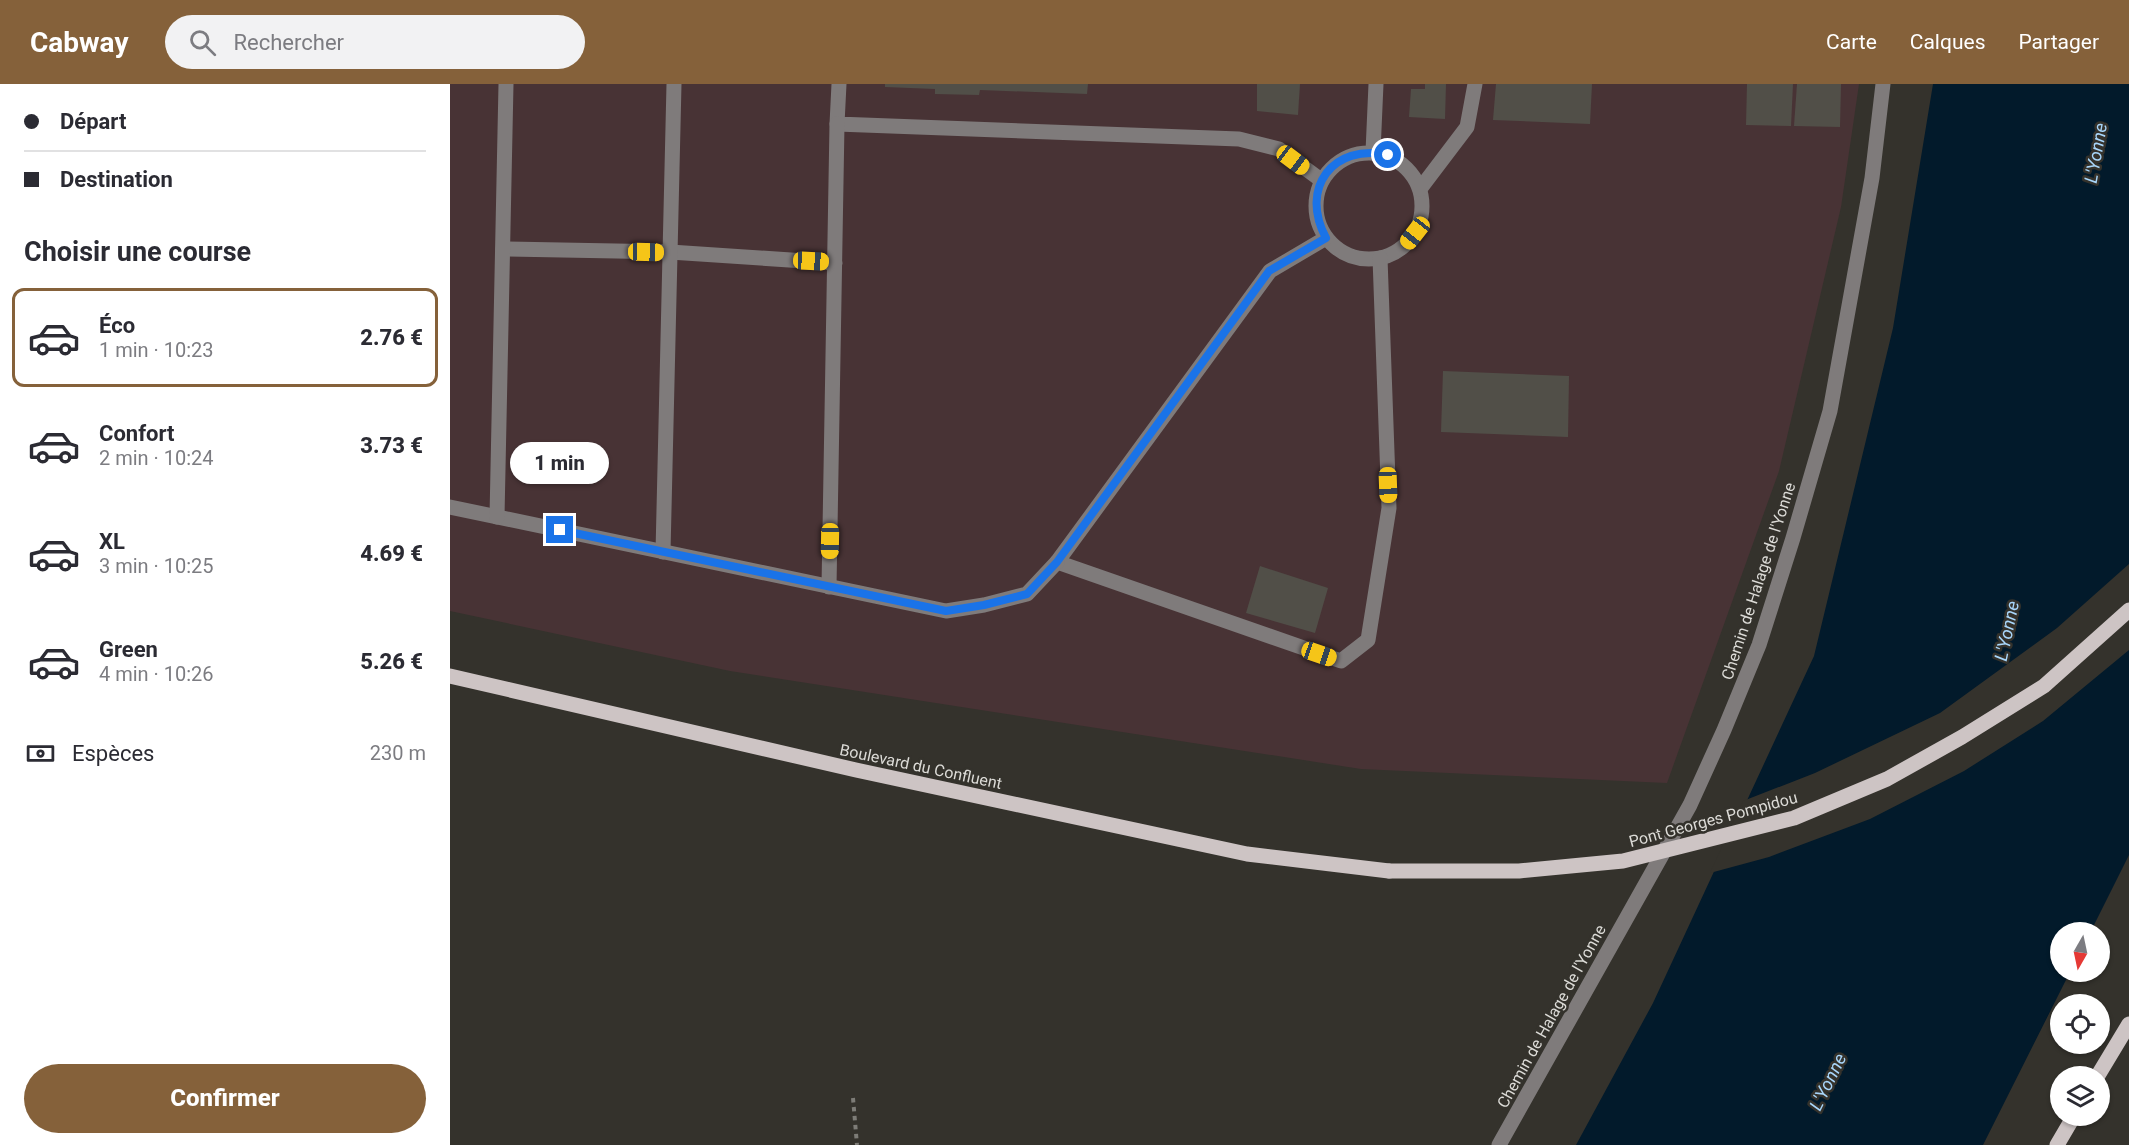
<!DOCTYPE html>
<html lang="fr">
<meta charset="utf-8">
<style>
body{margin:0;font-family:Roboto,sans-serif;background:#f2f2f3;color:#2b2b33;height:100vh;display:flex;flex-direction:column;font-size:22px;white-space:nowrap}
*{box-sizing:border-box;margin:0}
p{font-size:20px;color:#7c7c81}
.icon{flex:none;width:33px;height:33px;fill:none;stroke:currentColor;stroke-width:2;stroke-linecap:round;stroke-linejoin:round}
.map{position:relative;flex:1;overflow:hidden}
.panel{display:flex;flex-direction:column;background:#fff;width:450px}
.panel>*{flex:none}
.top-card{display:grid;align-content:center;height:132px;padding:0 24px;background:#fff}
.needle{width:39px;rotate:189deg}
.fabs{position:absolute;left:1600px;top:838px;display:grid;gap:12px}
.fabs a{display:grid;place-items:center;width:60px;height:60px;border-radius:50%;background:#fff;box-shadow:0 2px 4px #0004;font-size:30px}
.end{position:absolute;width:27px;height:27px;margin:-14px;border:8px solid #1a73e8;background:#fff;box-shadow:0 0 0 3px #fff}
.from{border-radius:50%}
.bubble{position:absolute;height:42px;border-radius:21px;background:#fff;box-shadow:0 2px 4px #0004;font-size:20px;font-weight:800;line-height:42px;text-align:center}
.car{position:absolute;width:18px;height:36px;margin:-18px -9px;border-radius:8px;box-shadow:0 0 4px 2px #0007;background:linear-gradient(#f5c518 24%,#345 0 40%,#f5c518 0 76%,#345 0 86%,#f5c518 0)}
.top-card b{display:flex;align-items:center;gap:21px;height:57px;font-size:22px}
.top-card b+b{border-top:2px solid #e1e1e2}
.top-card i{width:15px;height:15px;background:#2b2b33}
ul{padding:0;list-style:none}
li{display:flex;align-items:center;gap:18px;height:99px;margin:0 12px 9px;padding:0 12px;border:3px solid transparent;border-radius:12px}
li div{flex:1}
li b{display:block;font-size:22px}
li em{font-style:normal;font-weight:800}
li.current{border-color:#85613a}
li>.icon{width:54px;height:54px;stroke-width:1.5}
h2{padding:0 24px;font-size:27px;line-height:72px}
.pay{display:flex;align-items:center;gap:15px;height:66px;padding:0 24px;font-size:22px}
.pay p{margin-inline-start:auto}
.primary-button{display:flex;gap:12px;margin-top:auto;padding:12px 24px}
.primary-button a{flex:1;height:69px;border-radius:36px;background:#85613a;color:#fff;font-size:24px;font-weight:800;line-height:69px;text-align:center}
header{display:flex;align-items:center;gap:36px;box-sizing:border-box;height:84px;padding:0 30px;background:#85613a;color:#fff}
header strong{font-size:28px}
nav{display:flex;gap:33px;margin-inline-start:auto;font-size:21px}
.search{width:420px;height:54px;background:#f2f2f3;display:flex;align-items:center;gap:15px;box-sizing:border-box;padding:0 21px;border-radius:33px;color:#7c7c81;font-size:22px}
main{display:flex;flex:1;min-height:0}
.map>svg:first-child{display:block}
</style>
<header>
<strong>Cabway</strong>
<div class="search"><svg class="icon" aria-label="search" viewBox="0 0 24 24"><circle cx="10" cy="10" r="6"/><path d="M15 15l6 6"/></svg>Rechercher</div>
<nav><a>Carte</a><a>Calques</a><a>Partager</a></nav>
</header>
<main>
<section class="panel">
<div class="top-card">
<b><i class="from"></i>Départ</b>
<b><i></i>Destination</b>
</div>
<h2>Choisir une course</h2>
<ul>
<li class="current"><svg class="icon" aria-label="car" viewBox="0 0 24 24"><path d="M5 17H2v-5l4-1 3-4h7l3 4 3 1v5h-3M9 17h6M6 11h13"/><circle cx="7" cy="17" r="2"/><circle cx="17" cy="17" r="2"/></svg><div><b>Éco</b><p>1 min · 10:23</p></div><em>2.76 €</em></li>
<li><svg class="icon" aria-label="car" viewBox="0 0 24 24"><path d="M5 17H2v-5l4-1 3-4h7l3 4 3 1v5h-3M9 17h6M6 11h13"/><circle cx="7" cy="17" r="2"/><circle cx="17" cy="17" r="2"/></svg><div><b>Confort</b><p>2 min · 10:24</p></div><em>3.73 €</em></li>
<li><svg class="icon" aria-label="car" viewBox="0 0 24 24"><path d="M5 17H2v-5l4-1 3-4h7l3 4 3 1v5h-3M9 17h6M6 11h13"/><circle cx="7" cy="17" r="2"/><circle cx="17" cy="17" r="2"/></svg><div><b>XL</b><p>3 min · 10:25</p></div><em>4.69 €</em></li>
<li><svg class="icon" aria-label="car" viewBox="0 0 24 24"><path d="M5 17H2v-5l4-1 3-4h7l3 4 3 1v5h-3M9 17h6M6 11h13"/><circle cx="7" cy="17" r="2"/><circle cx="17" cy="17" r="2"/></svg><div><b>Green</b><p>4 min · 10:26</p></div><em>5.26 €</em></li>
</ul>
<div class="pay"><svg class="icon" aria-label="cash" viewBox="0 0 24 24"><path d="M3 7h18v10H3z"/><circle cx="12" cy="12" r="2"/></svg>Espèces<p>230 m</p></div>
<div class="primary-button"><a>Confirmer</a></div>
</section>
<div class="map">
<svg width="1679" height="1061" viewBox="0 0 1679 1061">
<rect width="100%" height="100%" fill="#34322c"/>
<path fill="#483335" d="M0,0H1409L1391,123L1329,387L1217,699L911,685L280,587L0,527Z"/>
<path fill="#021a2b" d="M1483,0H1679V771L1640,849H1611V888H1620L1533,1061H1126L1203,919L1364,572L1443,244Z"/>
<path fill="#34322c" d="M1679,480V566L1593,637L1514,687L1420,735L1319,773L1260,789L1293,717L1365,689L1490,629L1607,544Z"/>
<g fill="#514f48">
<path d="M435,0H638L637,10L530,6L529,11L485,10V5L435,3Z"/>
<path d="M807,0H850L848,31L807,27Z"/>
<path d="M975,0H996L995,35L959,33L961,5H975Z"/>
<path d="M1046,0H1142L1140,40L1043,36Z"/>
<path d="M1297,0H1343L1341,42L1296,41Z"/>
<path d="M1347,0H1391L1390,43L1344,42Z"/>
<path d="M993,287L1119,292L1118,353L991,348Z"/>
<path d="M810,482L878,504L865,549L796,529Z"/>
</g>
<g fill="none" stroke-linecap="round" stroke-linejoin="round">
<path stroke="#7d7c77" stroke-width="4" stroke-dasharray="4.5 4.5" stroke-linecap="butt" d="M403,1014L407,1061"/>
<g stroke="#7f7b7b" stroke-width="15">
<path d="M389,0L387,40L789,55L829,65L871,96"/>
<path d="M923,68L926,0"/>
<circle cx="919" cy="122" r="53"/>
<path d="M970,105L1017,43L1025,0"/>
<path d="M876,154L820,187L607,478L891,577L918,556L939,424L930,174"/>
<path d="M53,165L220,168L385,179"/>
<path d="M0,423L496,527L534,521L577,510L607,478"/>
<path d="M47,433L56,0"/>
<path d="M213,468L224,0"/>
<path d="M379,503L387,40"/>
<path d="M1049,1061L1240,721L1274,646L1309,561L1343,454L1380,327L1422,94L1433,0"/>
</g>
<g stroke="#cdc4c4" stroke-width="15">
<path d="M0,592L406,686L797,770L939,787"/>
<path d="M1647,993L1679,940"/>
<path d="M1607,1061L1624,1032"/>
</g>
<path stroke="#cdc4c4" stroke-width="15" d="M939,787H1069L1173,777L1344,734L1437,695L1512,653L1594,602L1679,526"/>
</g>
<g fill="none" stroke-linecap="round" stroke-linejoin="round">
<path stroke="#1a73e8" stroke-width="8" d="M110,446L496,527L534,521L577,510L607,478L819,187L876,154C849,104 883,59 938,71"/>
</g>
<g text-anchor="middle" stroke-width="5" stroke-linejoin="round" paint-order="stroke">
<g font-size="16" fill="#dcdbd7" stroke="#34322c">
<text transform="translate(1308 497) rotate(-72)" y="6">Chemin de Halage de l'Yonne</text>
<text transform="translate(471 682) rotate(12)" y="6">Boulevard du Confluent</text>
<text transform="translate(1263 735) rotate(-15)" y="6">Pont Georges Pompidou</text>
<text transform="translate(1101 932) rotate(-61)" y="6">Chemin de Halage de l'Yonne</text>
</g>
<g font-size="18" font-style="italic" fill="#a8d6fa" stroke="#34322c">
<text transform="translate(1646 69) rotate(-80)" y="6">L'Yonne</text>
<text transform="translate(1557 547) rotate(-78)" y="6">L'Yonne</text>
<text transform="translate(1378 998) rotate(-64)" y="6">L'Yonne</text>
</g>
</g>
</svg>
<div class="fabs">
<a><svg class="needle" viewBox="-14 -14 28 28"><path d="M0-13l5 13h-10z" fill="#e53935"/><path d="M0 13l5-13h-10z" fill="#7c7c81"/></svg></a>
<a><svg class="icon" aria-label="locate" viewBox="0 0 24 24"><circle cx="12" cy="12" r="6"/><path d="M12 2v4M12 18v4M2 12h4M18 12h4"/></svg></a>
<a><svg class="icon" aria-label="layers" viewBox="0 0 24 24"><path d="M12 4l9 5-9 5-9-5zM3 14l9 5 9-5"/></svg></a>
</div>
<i class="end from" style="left:938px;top:71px"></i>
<i class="end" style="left:110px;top:446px"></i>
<div class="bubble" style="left:60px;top:358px;width:99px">1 min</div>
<i class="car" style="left:843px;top:76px;rotate:127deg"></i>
<i class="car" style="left:965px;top:149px;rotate:218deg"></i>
<i class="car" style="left:196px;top:168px;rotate:91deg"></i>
<i class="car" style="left:361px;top:177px;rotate:93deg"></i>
<i class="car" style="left:938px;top:401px;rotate:178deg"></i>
<i class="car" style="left:380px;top:457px;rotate:181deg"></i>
<i class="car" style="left:869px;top:570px;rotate:109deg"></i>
</div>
</main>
